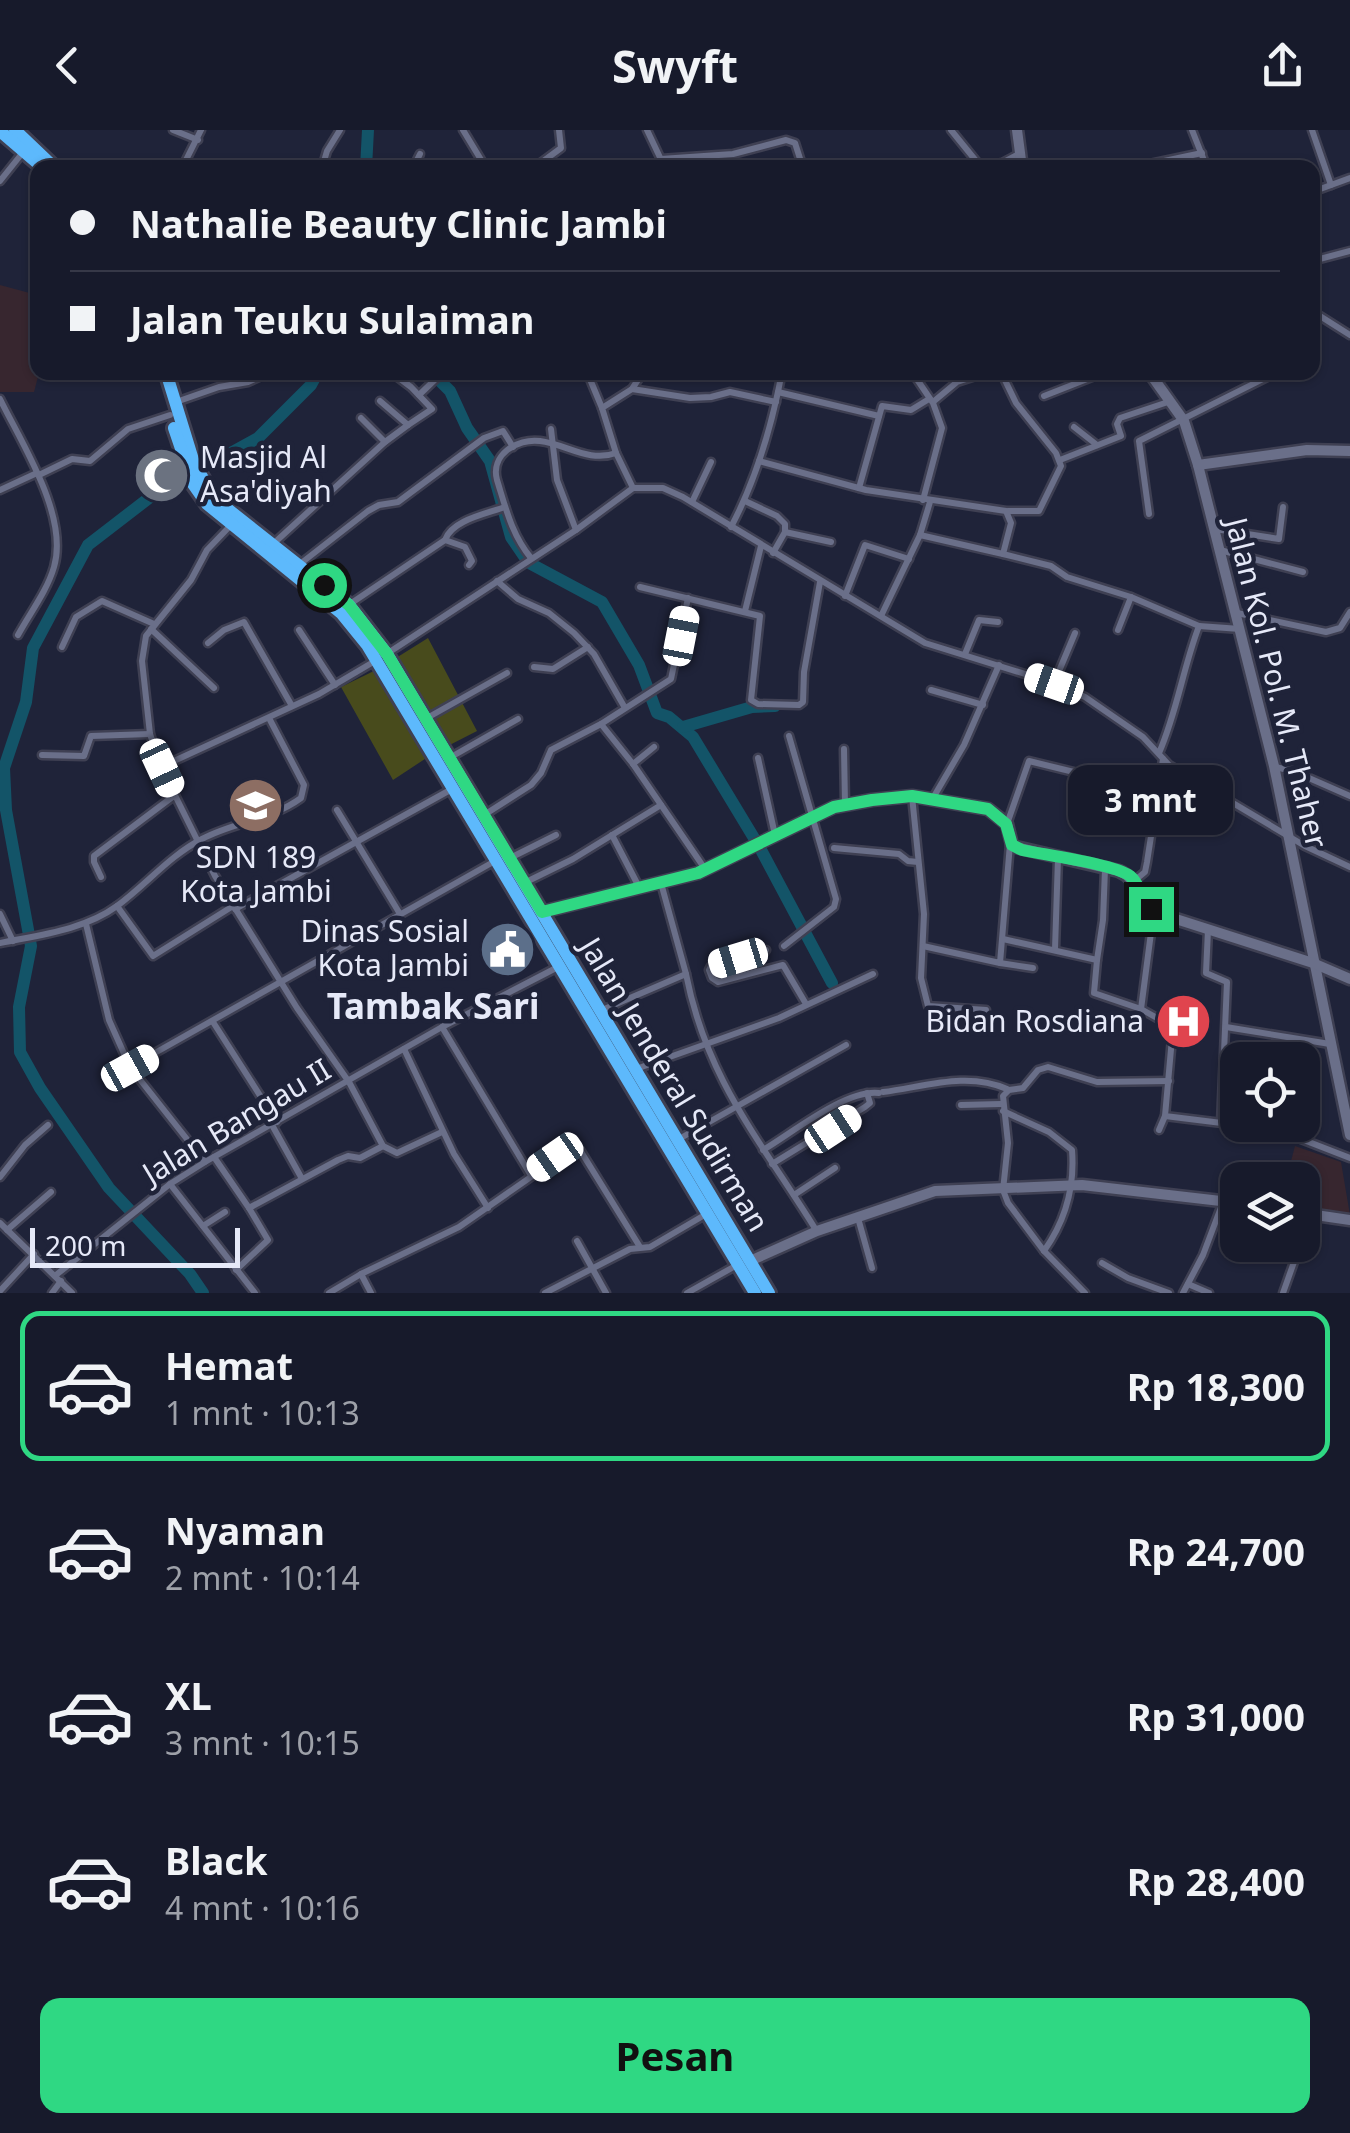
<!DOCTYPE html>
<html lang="id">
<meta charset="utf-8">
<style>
body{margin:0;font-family:"Noto Sans",sans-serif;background:#202333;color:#f1f3f6;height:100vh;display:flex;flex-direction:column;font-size:38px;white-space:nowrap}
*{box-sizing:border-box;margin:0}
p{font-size:32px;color:#9ea1a9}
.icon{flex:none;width:55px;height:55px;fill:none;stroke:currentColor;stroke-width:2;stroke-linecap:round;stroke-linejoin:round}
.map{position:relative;height:1163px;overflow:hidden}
.drawer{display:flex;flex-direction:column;background:#171a2b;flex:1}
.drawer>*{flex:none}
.top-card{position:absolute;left:30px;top:30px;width:1290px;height:220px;border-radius:20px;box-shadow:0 2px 8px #0004,0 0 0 2px #363847;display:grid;align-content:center;height:220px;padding:0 40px;background:#171a2b}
.controls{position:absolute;left:1220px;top:912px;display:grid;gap:20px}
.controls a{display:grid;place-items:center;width:100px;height:100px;border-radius:20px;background:#171a2b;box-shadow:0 2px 8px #0004,0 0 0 2px #363847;font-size:50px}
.scale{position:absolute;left:30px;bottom:25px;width:210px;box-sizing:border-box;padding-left:10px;border:5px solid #e6e9f8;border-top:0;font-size:28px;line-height:35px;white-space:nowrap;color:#e6e9f8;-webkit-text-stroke:8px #1f2339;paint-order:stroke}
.end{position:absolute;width:45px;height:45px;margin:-22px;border:12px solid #2fd883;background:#111;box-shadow:0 0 0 5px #111}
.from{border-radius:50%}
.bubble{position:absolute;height:70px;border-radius:20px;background:#171a2b;box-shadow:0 2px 8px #0004,0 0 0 2px #363847;font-size:32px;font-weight:700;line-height:70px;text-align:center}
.car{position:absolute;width:30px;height:60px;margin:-30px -15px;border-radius:12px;box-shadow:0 0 8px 2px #0007;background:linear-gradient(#fff 24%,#345 0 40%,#fff 0 76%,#345 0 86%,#fff 0)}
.top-card b{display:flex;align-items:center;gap:35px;height:95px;font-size:38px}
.top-card b+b{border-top:2px solid #363847}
.top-card i{width:25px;height:25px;background:#f1f3f6}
ul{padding:18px 0 0;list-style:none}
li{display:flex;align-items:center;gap:30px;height:150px;margin:0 20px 15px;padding:0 20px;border:5px solid transparent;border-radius:20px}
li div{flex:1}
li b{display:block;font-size:38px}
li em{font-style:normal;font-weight:700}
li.current{border-color:#2fd883}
li>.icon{width:90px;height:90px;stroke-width:1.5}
.primary-button{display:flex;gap:20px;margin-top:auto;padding:20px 40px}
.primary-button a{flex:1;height:115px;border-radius:20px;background:#2fd883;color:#111;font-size:40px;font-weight:700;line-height:115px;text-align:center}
header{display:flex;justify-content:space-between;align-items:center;height:130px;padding:0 40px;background:#171a2b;font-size:45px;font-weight:700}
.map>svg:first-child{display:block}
</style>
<header><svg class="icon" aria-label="back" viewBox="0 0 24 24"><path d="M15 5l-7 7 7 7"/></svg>Swyft<svg class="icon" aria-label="share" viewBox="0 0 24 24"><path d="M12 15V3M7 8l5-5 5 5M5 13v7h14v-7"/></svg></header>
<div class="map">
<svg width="1350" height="1163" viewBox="0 0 1350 1163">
<rect width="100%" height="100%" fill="#1f2339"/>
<g fill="#37262f">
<path d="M0,155L37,165L39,243L34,262H0Z"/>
<path d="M1295,1016L1341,1032L1350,1085L1303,1078L1302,1050H1286Z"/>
</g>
<path fill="#484b1c" d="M428,508L477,601L434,623L393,650L341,557L380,538Z"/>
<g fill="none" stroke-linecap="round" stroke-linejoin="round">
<g stroke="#135468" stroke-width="12">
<path d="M366,38L368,0"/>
<path d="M431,242L450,261L467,298L490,331L511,407L524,426"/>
<path d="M531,434L602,472L639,535L657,583L669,587L693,607L760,718L832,853"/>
<path d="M683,597L752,577L775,576"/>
<path d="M203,1163L190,1144L109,1058L40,958L20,922L19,877L31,816L6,680L4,638L26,572L33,518L88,415L149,368L258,308L311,255L318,242"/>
</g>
<defs>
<g id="street">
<path d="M173,0L198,10"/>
<path d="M463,0L486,38"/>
<path d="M647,0L665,38"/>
<path d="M951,0L981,37L1002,33L1019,24"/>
<path d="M1192,0L1207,38"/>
<path d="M1312,0L1331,55"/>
<path d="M420,24L416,32L422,38"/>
<path d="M661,29L733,24L786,10L795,13L803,38"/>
<path d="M182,38L201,0"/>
<path d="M322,38L327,21L340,0"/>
<path d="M534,38L561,18L559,0"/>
<path d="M1131,38L1202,23"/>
<path d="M0,51L24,21"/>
<path d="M1312,62L1350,48"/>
<path d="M1312,131L1350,121"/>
<path d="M1312,181L1350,205"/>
<path d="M391,242L411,257L432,279L408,295"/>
<path d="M587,242L602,278"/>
<path d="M912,242L933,273L942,298L923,370"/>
<path d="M1001,242L1016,273L1056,323L1061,336L1039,381H1008"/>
<path d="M632,259L690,268L711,267L730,262L776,272"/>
<path d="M778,262L879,286"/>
<path d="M419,265L443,242"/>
<path d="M1044,266L1105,242"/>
<path d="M0,269C22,314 69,386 54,437C47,461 30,483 18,505"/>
<path d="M176,272L219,257L248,252L270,242"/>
<path d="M933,272L957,252L988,242"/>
<path d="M361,288L385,312"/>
<path d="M1074,297L1097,315"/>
<path d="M551,299L557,350L576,400"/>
<path d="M1060,330L1121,306L1117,294L1120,288L1171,271"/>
<path d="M759,331L866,360L1006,381L1011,393L1003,424L1051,436L1067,447L1131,467L1199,496C1183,538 1177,582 1159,623"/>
<path d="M39,345L72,329L90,331L128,299L170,285"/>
<path d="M633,358L616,323L602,278L632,259L643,242"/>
<path d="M859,358L882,276L911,280L929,269"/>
<path d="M0,360L37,343"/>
<path d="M745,371L777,386L785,394V402L773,423"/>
<path d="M692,372L711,332"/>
<path d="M1149,384L1139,311L1277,242"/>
<path d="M231,395L207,420L191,450L146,506L142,531L150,604L161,637L215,746L297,878L349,952L383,1016L397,1023L442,1002"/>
<path d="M731,397C756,350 772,295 782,242"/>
<path d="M1215,399L1279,409L1283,377"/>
<path d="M785,402L831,412"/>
<path d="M920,405L1003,424"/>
<path d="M445,410L465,417L472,431L469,435"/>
<path d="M273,414L385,312L408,295L380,271"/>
<path d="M1220,420L1303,442"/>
<path d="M531,428C512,405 506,379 497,350C490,325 517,308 540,311C566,314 589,333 616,323"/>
<path d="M300,434L368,381L379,375L398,372L484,308L503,301L513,317"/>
<path d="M497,451L518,469L549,483L574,503L594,524L625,578"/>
<path d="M640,457L760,486L751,570L758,574L799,575L803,572L804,542L820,452"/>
<path d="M845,466L865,415L909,429"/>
<path d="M350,474L445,410C452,390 486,384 505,377"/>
<path d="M745,481L761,416"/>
<path d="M1237,483L1326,502L1340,498L1350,482"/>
<path d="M881,486L920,405L930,372"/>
<path d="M1199,496L1240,499"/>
<path d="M151,499L214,558"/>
<path d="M299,500L335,555"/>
<path d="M1118,500L1131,467"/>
<path d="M208,513L224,500L244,492L292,576"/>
<path d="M62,517L76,487L102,471L154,494"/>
<path d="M388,523L576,400L633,358H663L683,367L925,513L1054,553L1085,567L1143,607L1169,635L1305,716L1350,737"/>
<path d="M965,524L979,490L998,492"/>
<path d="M534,537L553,539L588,517"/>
<path d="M1054,553L1075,503"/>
<path d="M931,560L983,575"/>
<path d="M427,588L507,543"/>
<path d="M601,594L633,634L705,739"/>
<path d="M844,619L845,674"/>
<path d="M42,625L84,626L91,606L150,604"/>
<path d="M451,627L518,589"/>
<path d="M758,628L775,705"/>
<path d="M633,634L654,617"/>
<path d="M161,637L319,564L375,531"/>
<path d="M1275,637L1293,641L1350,666"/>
<path d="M912,666L924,784L921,848L928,876L986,880"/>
<path d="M933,668L964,615L999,535"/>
<path d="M337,680L400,784"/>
<path d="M484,685L531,655L541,643L551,620L601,594L671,549L688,468"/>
<path d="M1007,694L1029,631L1078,643H1103L1158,653"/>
<path d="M612,705L639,757"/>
<path d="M834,718L899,724L908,731L918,732"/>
<path d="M510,728L556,705"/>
<path d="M101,747L94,732V726L175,665"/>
<path d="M1134,751L1145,742L1147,732L1163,629"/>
<path d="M524,753L573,729L661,675"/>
<path d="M661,753L686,844"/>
<path d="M117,776L153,826L233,776"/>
<path d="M235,779L452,659"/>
<path d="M0,784L13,811"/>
<path d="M86,794L109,890L130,937L205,1032"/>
<path d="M1208,800L1206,843L1227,852L1221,993"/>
<path d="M1003,809L1097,830L1094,863L1141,879L1173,897L1165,986L1238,995"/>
<path d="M0,813C39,805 84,800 117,776C147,754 169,726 202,709C234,692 271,690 301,668L304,655L269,588"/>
<path d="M784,816L834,777L836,769L789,606"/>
<path d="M923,816L1000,833L1010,714"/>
<path d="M1055,819L1058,728"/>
<path d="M766,820L711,836L709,840L712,848L718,852L783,835L806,874"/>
<path d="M1097,830L1103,790L1105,739"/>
<path d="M1000,833L1033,838"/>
<path d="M1141,879L1152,795L1151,781"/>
<path d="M602,880L686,844C707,951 761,1011 816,1100"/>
<path d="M213,892L277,992"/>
<path d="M442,897L530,1044"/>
<path d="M1226,897L1330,914"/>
<path d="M404,919L454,1024L488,1078"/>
<path d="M130,937L495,731"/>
<path d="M636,939L779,888L873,844"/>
<path d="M883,962C924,957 967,941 1007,959"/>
<path d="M961,975L1001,974"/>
<path d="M1003,981L1049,1002L1072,1020C1075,1058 1066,1090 1044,1121"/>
<path d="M272,995L301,1047"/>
<path d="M1238,995L1278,1000L1350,1028"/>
<path d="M1159,1000L1165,986"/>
<path d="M679,1009L846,915"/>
<path d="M763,1020C792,1003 846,959 879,963"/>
<path d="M214,1027L249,1078"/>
<path d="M772,1034L865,977L870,973L867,963"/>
<path d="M0,1047L25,1015L48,995"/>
<path d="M170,1054L255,1163"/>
<path d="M794,1065L835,1038"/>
<path d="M858,1088L872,1138"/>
<path d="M0,1093L72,1163"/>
<path d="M203,1096L225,1082"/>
<path d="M7,1100L51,1062"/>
<path d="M1302,1106L1308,1085"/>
<path d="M577,1111L606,1163"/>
<path d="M1102,1133L1128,1148L1169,1163"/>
<path d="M236,1140L268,1110L249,1078L338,1030L348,1026L360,1028L383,1016"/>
<path d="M361,1144L371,1163"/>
<path d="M56,1145L170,1054L205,1032L442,897L558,837"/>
<path d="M1188,1154L1209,1163"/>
<path d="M0,1161L34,1124"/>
<path d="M52,1163L61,1151"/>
<path d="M329,1163L361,1144L459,1097L574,1017L580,1020L640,1117"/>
<path d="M545,1163L630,1119L650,1117L708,1083"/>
<path d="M687,1163L737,1135"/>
<path d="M1085,1163L1044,1121L1008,1073L1003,1060L1008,1013L1003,966L1009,960L1023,958L1038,940L1048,937L1097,952L1169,951"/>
<path d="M1183,1163L1203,1125L1223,1072"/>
<path d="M1283,1163L1300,1115"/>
</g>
<g id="secondary">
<path d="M1017,0L1022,38"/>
<path d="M1149,242L1184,291L1198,335L1274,636L1350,1005"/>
<path d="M1198,335L1307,320L1350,321"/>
<path d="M542,782L698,743L834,677L872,670L912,666L988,679L1007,694L1012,715L1016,717L1119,741C1140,750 1138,770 1154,782L1313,833L1350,849"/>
<path d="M1302,1083L1350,1090"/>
<path d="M750,1131L817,1101L935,1061L1082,1055L1238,1073"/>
</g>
<g id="highway">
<path d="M15,0L55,38"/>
<path d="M0,1L43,38"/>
<path d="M166,242L194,333L215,369L349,475L387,524L769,1163"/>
<path d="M174,298L193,354L207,374L341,483L367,515L755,1163"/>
</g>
</defs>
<use href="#street" stroke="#3f4053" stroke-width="11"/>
<use href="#secondary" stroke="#3f4053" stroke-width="15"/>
<use href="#highway" stroke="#3f4053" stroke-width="18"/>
<use href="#street" stroke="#6a6f89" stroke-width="6"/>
<use href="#secondary" stroke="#6a6f89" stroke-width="10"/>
<use href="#highway" stroke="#5db9fc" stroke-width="12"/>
</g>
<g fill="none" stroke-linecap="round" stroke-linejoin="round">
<path stroke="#2fd883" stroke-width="12" d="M324,455L349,475L387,524L542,782L698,743L834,677L872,670L912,666L988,679L1006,694L1012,715L1022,720C1045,725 1114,734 1130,746C1141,755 1141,770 1151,779"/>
</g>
<defs>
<symbol id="mosque-disc" viewBox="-11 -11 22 22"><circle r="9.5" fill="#6b7280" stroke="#1f2339"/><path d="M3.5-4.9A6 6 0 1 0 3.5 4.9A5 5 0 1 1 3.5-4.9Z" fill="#fff"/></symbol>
<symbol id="school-disc" viewBox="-11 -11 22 22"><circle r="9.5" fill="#8d6e63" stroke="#1f2339"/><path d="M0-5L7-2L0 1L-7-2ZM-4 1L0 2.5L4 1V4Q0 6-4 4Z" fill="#fff"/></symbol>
<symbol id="civic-disc" viewBox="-11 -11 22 22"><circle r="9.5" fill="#5c6f8a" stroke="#1f2339"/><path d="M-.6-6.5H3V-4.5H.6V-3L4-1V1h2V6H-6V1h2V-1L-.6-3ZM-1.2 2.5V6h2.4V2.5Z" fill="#fff"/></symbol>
<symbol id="hospital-disc" viewBox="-11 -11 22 22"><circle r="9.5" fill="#e0444e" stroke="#1f2339"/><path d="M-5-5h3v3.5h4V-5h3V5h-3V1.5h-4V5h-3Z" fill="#fff"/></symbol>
</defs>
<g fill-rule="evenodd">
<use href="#mosque-disc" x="130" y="314" width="63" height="63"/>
<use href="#school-disc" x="224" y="644" width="63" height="63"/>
<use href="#civic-disc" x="476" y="788" width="63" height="63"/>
<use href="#hospital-disc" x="1152" y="860" width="63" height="63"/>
</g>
<g text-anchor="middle" stroke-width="9" stroke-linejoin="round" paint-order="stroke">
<g font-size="30" fill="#e6e9f8" stroke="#1f2339" text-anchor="end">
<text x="200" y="338" text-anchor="start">Masjid Al<tspan x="200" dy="34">Asa'diyah</tspan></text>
<text x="256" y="738" text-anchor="middle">SDN 189<tspan x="256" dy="34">Kota Jambi</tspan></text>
<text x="469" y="812">Dinas Sosial<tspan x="469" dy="34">Kota Jambi</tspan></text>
<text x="1144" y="902">Bidan Rosdiana</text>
</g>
<g font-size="30" fill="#e6e9f8" stroke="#1f2339">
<text transform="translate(1276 553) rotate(76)" y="10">Jalan Kol. Pol. M. Thaher</text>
<text transform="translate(674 955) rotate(59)" y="10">Jalan Jenderal Sudirman</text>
<text transform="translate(237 992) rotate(-31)" y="10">Jalan Bangau II</text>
</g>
<g font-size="35" font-weight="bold" fill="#e6e9f8" stroke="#1f2339">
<text x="433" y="889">Tambak Sari</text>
</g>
</g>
</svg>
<div class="controls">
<a><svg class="icon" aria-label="locate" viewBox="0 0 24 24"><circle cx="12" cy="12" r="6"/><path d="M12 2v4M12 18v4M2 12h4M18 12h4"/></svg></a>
<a><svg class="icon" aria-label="layers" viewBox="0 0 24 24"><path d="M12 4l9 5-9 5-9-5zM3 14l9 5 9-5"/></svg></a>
</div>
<div class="scale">200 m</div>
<i class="end from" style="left:324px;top:455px"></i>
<i class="end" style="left:1151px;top:779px"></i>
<div class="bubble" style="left:1068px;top:635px;width:165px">3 mnt</div>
<i class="car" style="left:681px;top:506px;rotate:11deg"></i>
<i class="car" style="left:1054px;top:554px;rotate:289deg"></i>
<i class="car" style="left:162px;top:638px;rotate:155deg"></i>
<i class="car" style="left:738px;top:828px;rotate:253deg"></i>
<i class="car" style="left:130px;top:938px;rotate:61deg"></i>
<i class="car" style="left:833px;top:999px;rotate:57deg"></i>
<i class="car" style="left:555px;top:1027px;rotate:235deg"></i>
<div class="top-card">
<b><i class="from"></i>Nathalie Beauty Clinic Jambi</b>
<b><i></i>Jalan Teuku Sulaiman</b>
</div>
</div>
<section class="drawer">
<ul>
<li class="current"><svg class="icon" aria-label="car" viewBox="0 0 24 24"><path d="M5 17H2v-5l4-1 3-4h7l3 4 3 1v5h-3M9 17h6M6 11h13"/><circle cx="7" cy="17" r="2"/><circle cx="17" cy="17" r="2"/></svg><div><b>Hemat</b><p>1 mnt · 10:13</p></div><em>Rp 18,300</em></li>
<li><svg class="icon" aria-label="car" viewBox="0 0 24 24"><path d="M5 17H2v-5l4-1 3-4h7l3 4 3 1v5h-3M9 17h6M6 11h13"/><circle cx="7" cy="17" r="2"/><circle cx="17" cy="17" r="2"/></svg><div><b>Nyaman</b><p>2 mnt · 10:14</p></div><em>Rp 24,700</em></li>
<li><svg class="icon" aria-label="car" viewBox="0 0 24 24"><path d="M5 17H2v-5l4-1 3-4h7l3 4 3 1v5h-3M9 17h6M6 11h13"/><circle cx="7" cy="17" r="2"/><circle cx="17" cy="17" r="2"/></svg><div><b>XL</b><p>3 mnt · 10:15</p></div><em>Rp 31,000</em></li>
<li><svg class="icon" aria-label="car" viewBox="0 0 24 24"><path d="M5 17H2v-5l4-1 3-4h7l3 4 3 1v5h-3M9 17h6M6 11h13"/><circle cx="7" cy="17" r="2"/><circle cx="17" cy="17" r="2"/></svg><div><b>Black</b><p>4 mnt · 10:16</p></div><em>Rp 28,400</em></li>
</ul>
<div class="primary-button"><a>Pesan</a></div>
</section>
